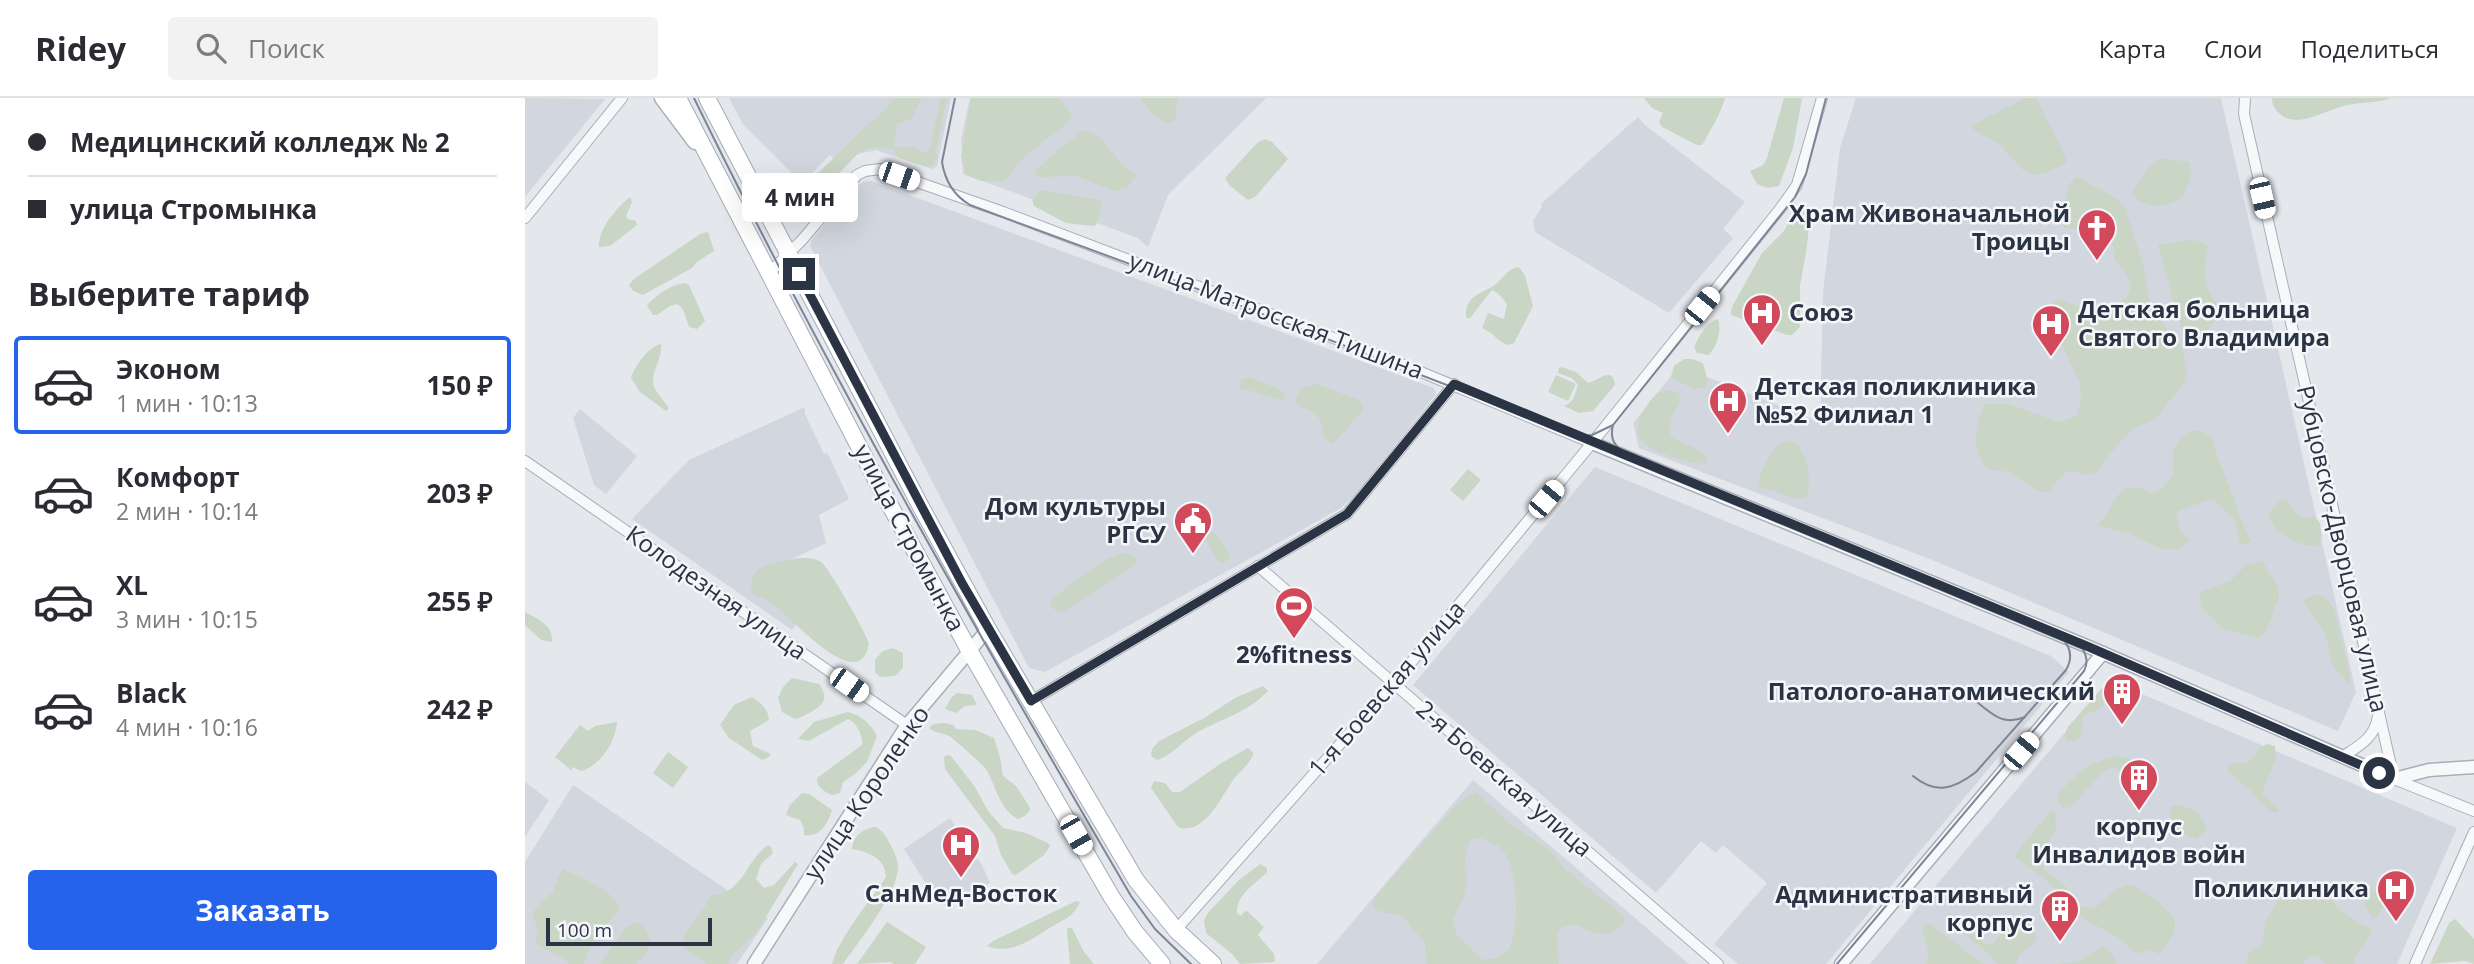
<!DOCTYPE html>
<html lang="ru">
<meta charset="utf-8">
<style>
body{margin:0;font-family:"Open Sans",sans-serif;background:#f2f2f3;color:#2b2b33;height:100vh;display:flex;flex-direction:column;font-size:26px;white-space:nowrap}
*{box-sizing:border-box;margin:0}
p{font-size:23px;color:#7c7c81}
.icon{flex:none;width:38px;height:38px;fill:none;stroke:currentColor;stroke-width:2;stroke-linecap:round;stroke-linejoin:round}
.map{position:relative;flex:1;overflow:hidden}
.side{display:flex;flex-direction:column;background:#fff;width:525px}
.side>*{flex:none}
.banner{display:grid;align-content:center;height:154px;padding:0 28px;background:#fff}
.scale{position:absolute;left:21px;bottom:18px;width:166px;box-sizing:border-box;padding-left:7px;border:4px solid #2b3445;border-top:0;font-size:19px;line-height:24px;white-space:nowrap;color:#2b3445;-webkit-text-stroke:5px #f4f6f9;paint-order:stroke}
.end{position:absolute;width:32px;height:32px;margin:-16px;border:9px solid #2b3445;background:#fff;box-shadow:0 0 0 4px #fff}
.from{border-radius:50%}
.bubble{position:absolute;height:49px;border-radius:7px;background:#fff;box-shadow:0 7px 28px #0002;font-size:23px;font-weight:700;line-height:49px;text-align:center}
.car{position:absolute;width:21px;height:42px;margin:-21px -10px;border-radius:9px;box-shadow:0 0 5px 2px #0007;background:linear-gradient(#fff 24%,#345 0 40%,#fff 0 76%,#345 0 86%,#fff 0)}
.banner b{display:flex;align-items:center;gap:24px;height:66px;font-size:26px}
.banner b+b{border-top:2px solid #e1e1e2}
.banner i{width:18px;height:18px;background:#2b2b33}
ul{padding:0;list-style:none}
li{display:flex;align-items:center;gap:21px;height:98px;margin:0 14px 10px;padding:0 14px;border:4px solid transparent;border-radius:7px}
li div{flex:1}
li b{display:block;font-size:26px}
li em{font-style:normal;font-weight:700}
li.selected{border-color:#2563eb}
li>.icon{width:63px;height:63px;stroke-width:1.5}
h2{padding:0 28px;font-size:32px;line-height:84px}
.action{display:flex;gap:14px;margin-top:auto;padding:14px 28px}
.action a{flex:1;height:80px;border-radius:7px;background:#2563eb;color:#fff;font-size:28px;font-weight:700;line-height:80px;text-align:center}
header{display:flex;align-items:center;gap:42px;box-sizing:border-box;height:98px;padding:0 35px;background:#fff;border-bottom:2px solid #e1e1e2}
header strong{font-size:33px}
nav{display:flex;gap:38px;margin-inline-start:auto;font-size:24px}
.search{width:490px;height:63px;background:#f2f2f3;display:flex;align-items:center;gap:18px;box-sizing:border-box;padding:0 24px;border-radius:7px;color:#7c7c81;font-size:26px}
main{display:flex;flex:1;min-height:0}
.map>svg:first-child{display:block}
</style>
<header>
<strong>Ridey</strong>
<div class="search"><svg class="icon" aria-label="search" viewBox="0 0 24 24"><circle cx="10" cy="10" r="6"/><path d="M15 15l6 6"/></svg>Поиск</div>
<nav><a>Карта</a><a>Слои</a><a>Поделиться</a></nav>
</header>
<main>
<section class="side">
<div class="banner">
<b><i class="from"></i>Медицинский колледж № 2</b>
<b><i></i>улица Стромынка</b>
</div>
<h2>Выберите тариф</h2>
<ul>
<li class="selected"><svg class="icon" aria-label="car" viewBox="0 0 24 24"><path d="M5 17H2v-5l4-1 3-4h7l3 4 3 1v5h-3M9 17h6M6 11h13"/><circle cx="7" cy="17" r="2"/><circle cx="17" cy="17" r="2"/></svg><div><b>Эконом</b><p>1 мин · 10:13</p></div><em>150 ₽</em></li>
<li><svg class="icon" aria-label="car" viewBox="0 0 24 24"><path d="M5 17H2v-5l4-1 3-4h7l3 4 3 1v5h-3M9 17h6M6 11h13"/><circle cx="7" cy="17" r="2"/><circle cx="17" cy="17" r="2"/></svg><div><b>Комфорт</b><p>2 мин · 10:14</p></div><em>203 ₽</em></li>
<li><svg class="icon" aria-label="car" viewBox="0 0 24 24"><path d="M5 17H2v-5l4-1 3-4h7l3 4 3 1v5h-3M9 17h6M6 11h13"/><circle cx="7" cy="17" r="2"/><circle cx="17" cy="17" r="2"/></svg><div><b>XL</b><p>3 мин · 10:15</p></div><em>255 ₽</em></li>
<li><svg class="icon" aria-label="car" viewBox="0 0 24 24"><path d="M5 17H2v-5l4-1 3-4h7l3 4 3 1v5h-3M9 17h6M6 11h13"/><circle cx="7" cy="17" r="2"/><circle cx="17" cy="17" r="2"/></svg><div><b>Black</b><p>4 мин · 10:16</p></div><em>242 ₽</em></li>
</ul>
<div class="action"><a>Заказать</a></div>
</section>
<div class="map">
<svg width="1949" height="866" viewBox="0 0 1949 866">
<rect width="100%" height="100%" fill="#e4e7ec"/>
<g fill="#d2d6de">
<path d="M0,0L80,1L0,99Z"/>
<path d="M204,0H426L412,68L407,71L351,52L309,61L305,57L277,85L218,26Z"/>
<path d="M445,0H741L643,97L623,149L613,140L438,76L436,41Z"/>
<path d="M1331,0H1696L1831,594L1813,633L1405,461L1114,350L1108,325L1154,268L1295,324L1298,195L1315,50Z"/>
<path d="M1113,19L1120,27L1220,104L1198,131L1208,140L1144,215L1010,134L1008,123L1017,109L1016,106Z"/>
<path d="M346,83L909,290L911,296L829,398L816,410L520,574L504,570L285,148L286,143L331,88L338,84Z"/>
<path d="M280,309V316L299,356L302,355L304,358L324,401L294,417L301,445L244,472L287,504L267,532L107,421L164,362Z"/>
<path d="M55,311L112,358L81,396L69,387L48,320Z"/>
<path d="M1070,369L1526,558L1544,574L1301,866H1213L1189,846L1242,785L1198,747L1191,755L1176,743L1131,795L888,587Z"/>
<path d="M1584,582L1932,730L1872,866H1345Z"/>
<path d="M948,682L1164,866H792Z"/>
<path d="M0,684L24,702L0,739Z"/>
<path d="M48,687L243,820L212,866H0V764Z"/>
<path d="M425,720L448,755L446,756L449,761L452,760L457,767L465,785L421,809L408,797L379,751Z"/>
</g>
<g fill="#c9d6c5" fill-rule="evenodd">
<path d="M371,0H395L396,2L386,21L372,26L369,49H387L400,55L405,51L416,0H422L411,52L412,61L408,66L402,69L374,60L367,51C334,43 331,61 311,78C306,82 297,84 290,86L288,80Z"/>
<path d="M446,0H534L545,14L546,22L500,58L479,83H456L441,77L436,59Z"/>
<path d="M616,0H652L650,23L643,25L626,16Z"/>
<path d="M1119,0H1200C1195,18 1186,31 1177,47H1172L1137,29L1134,24L1138,15L1127,10Z"/>
<path d="M1259,0H1277L1268,50L1254,88L1243,90L1232,86L1225,73L1238,67L1242,60Z"/>
<path d="M1501,0H1511L1541,59V65C1501,86 1503,77 1477,49C1471,42 1455,38 1445,28Z"/>
<path d="M1747,0H1867C1852,5 1838,4 1823,7C1803,10 1772,33 1754,15C1749,10 1747,7 1747,0Z"/>
<path d="M558,32C577,35 585,54 597,66C602,71 607,73 611,78L602,90L591,93L551,78L512,79L510,74L524,60Z"/>
<path d="M740,41L747,44L763,61L730,99L723,102L704,87L700,80L733,44Z"/>
<path d="M1636,60L1664,64L1666,77L1658,99C1641,111 1620,112 1606,95L1626,67Z"/>
<path d="M1552,79L1593,101L1600,110L1618,166L1624,201L1641,231L1657,249L1661,272L1660,283L1631,320L1610,330L1593,346L1572,374L1561,377L1549,373L1539,375L1524,394L1513,393L1484,374L1462,371C1446,352 1449,327 1460,306H1483L1534,324L1552,318L1556,304L1555,285L1526,224L1528,205L1536,201C1543,203 1550,208 1557,209C1576,213 1615,206 1603,179C1600,173 1593,166 1589,161C1592,130 1562,133 1539,130C1533,110 1543,104 1544,86Z"/>
<path d="M516,92L574,102L577,105L571,127L567,128L541,125L509,108L507,101Z"/>
<path d="M105,99L107,104L101,118L103,121L111,123L112,127L85,148L74,149C73,130 92,110 105,99Z"/>
<path d="M1280,112L1285,115L1282,149L1275,188V229L1267,237H1262L1206,217L1207,209L1237,155L1259,133L1265,122Z"/>
<path d="M183,134L189,153L172,164L167,170L118,197L108,193L104,187L109,181L175,136Z"/>
<path d="M1667,142L1678,144L1683,148C1678,179 1677,184 1694,210C1691,225 1678,243 1662,240L1654,224L1633,147Z"/>
<path d="M994,169L1000,178L1008,208L989,245L982,247C972,242 967,234 957,230L963,215L979,221L982,206L974,196L967,192L945,220H941C939,195 960,196 972,185C980,178 983,170 994,169Z"/>
<path d="M160,185L164,187L180,223L172,231L164,229L158,211L152,206L145,208L132,217H128L122,207C133,196 145,187 160,185Z"/>
<path d="M1193,221C1197,233 1192,248 1184,257L1172,255L1169,249C1174,239 1181,224 1193,221Z"/>
<path d="M136,246C138,262 123,276 130,291C134,298 140,304 144,310L141,313L115,294L106,280C110,268 123,249 136,246Z"/>
<path d="M1159,261H1167L1178,265L1183,284L1179,290L1168,291L1146,279L1149,268Z"/>
<path d="M1036,269L1051,274L1063,285C1073,283 1088,267 1090,287L1068,313L1054,315L1039,308C1049,305 1050,296 1053,287L1047,280L1033,275L1034,270Z"/>
<path d="M1031,277L1051,286L1043,303L1023,294Z"/>
<path d="M723,279L752,290L760,298L759,302C743,301 731,292 714,291L716,282Z"/>
<path d="M791,286L832,301L838,306L837,313L808,346L798,339C800,314 785,316 770,304L776,290Z"/>
<path d="M1144,292L1155,296C1155,316 1141,314 1146,339L1179,355L1182,361L1181,365C1172,367 1163,363 1154,361C1123,351 1097,341 1123,306C1129,297 1133,293 1144,292Z"/>
<path d="M1664,333H1675L1686,338C1691,358 1700,376 1707,396C1713,413 1718,428 1726,443L1721,447L1715,445L1710,422L1690,403L1684,402L1655,412L1651,416L1655,433L1664,441L1655,451H1637L1604,436L1572,427C1593,407 1590,377 1627,395L1637,390L1648,377C1648,353 1643,351 1664,333Z"/>
<path d="M1264,343C1283,348 1287,382 1282,398C1270,403 1264,399 1252,394C1245,391 1240,392 1234,388C1232,374 1244,362 1250,349Z"/>
<path d="M943,371L956,382L938,403L925,392Z"/>
<path d="M1761,401L1774,419H1790L1795,425L1797,440L1793,447C1771,449 1751,437 1743,416L1753,404Z"/>
<path d="M688,434L693,438L704,456L703,462L698,465L693,463L681,442L683,435Z"/>
<path d="M600,455L611,459L612,463L607,469L541,512L534,514L527,510L525,503L528,500C547,487 578,458 600,455Z"/>
<path d="M275,460C282,460 290,460 296,464C303,468 341,535 344,545C335,602 263,514 243,503C239,500 233,499 228,497C217,467 254,463 275,460Z"/>
<path d="M1737,463L1753,488L1754,499L1741,533L1737,538L1732,540L1698,531L1677,511L1674,494L1705,483L1721,467Z"/>
<path d="M1792,496L1800,499L1809,511L1825,578L1824,586L1808,569L1801,537L1778,502Z"/>
<path d="M0,514C13,521 29,528 27,544L16,542L0,527Z"/>
<path d="M368,550L378,555V570L370,578L355,579L350,574V562L358,553Z"/>
<path d="M267,580L294,586C296,589 301,596 299,602C296,610 278,619 270,621L257,614L253,600L258,589Z"/>
<path d="M738,588L743,593C723,615 692,622 668,637C656,645 646,658 632,662L626,658L627,651L634,643L679,620L710,600Z"/>
<path d="M1578,589H1582L1584,592C1583,608 1572,612 1559,617L1556,639L1550,643H1542L1540,636L1543,629Z"/>
<path d="M432,595L447,597L452,607L440,608L431,615L420,611L426,600Z"/>
<path d="M227,599C236,606 243,610 244,622L225,633L228,648L246,656L244,659L237,662L204,640L195,627L209,607Z"/>
<path d="M323,614C336,617 346,626 352,638L342,664L331,675L318,684L315,695L308,697C301,696 290,687 292,680L337,647C339,639 331,624 323,621L284,643L273,641L289,624Z"/>
<path d="M92,624C91,644 75,668 56,673L48,669L46,672L30,659L55,627L63,633L70,628Z"/>
<path d="M420,625L428,627L431,631L450,632L469,640L475,659L478,678L491,688L504,708L505,712L500,718L493,721C474,711 471,688 461,671C458,667 427,639 424,638C416,634 411,636 404,630L409,626Z"/>
<path d="M1743,646L1750,648L1751,660L1737,695L1754,712L1752,715C1739,711 1735,703 1727,694C1719,685 1708,681 1702,671L1708,665H1723L1736,649Z"/>
<path d="M723,650L729,655C724,667 716,672 709,681C697,697 679,739 653,729L626,690L629,683L640,685L647,694H655L698,664Z"/>
<path d="M143,654L163,669L148,690L128,675Z"/>
<path d="M422,657L426,658L450,689L463,713L478,730L501,735L523,745L525,748L519,757L491,777L487,776L476,757L470,738L420,671L419,659Z"/>
<path d="M1595,658C1608,660 1615,668 1624,677L1623,685L1616,688C1605,683 1599,673 1587,669L1577,675L1546,709L1538,710L1533,704V696C1551,676 1567,661 1595,658Z"/>
<path d="M951,694L984,725L1022,750L1041,772L1098,817L1100,824C1082,843 1070,836 1048,826L1035,830L1032,837L1034,866H902L900,845L877,818L853,813L848,809L849,800L933,705ZM955,740C964,743 973,747 979,754C992,771 996,835 983,852C976,861 968,861 958,862L931,836L928,820C935,808 942,795 941,781C941,765 937,755 947,741Z"/>
<path d="M277,695L284,696L307,712C303,725 295,740 279,737V730L275,722L261,717L265,707Z"/>
<path d="M1650,707C1664,707 1678,717 1682,731L1671,741L1650,732V724L1645,718L1646,709Z"/>
<path d="M1526,713H1530L1531,732L1514,758C1518,779 1530,775 1540,788C1546,794 1548,802 1552,808L1568,811C1580,803 1589,789 1605,787C1614,786 1649,815 1650,824C1651,833 1642,847 1637,854L1634,856L1623,851L1617,855L1609,854L1594,840L1553,818L1522,782L1492,761L1490,758L1497,747Z"/>
<path d="M351,729C359,734 361,738 365,746C368,752 372,759 373,766C376,791 333,845 318,866H307C314,839 345,803 361,779C360,760 344,754 327,751C328,737 339,730 351,729Z"/>
<path d="M243,747L246,749L248,755L236,766L231,781L239,790L249,787L270,764L273,766L231,835L208,857L203,866H182L157,848C159,827 179,817 185,798C190,796 196,797 201,794C220,784 225,759 243,747Z"/>
<path d="M735,766L742,770V774C730,787 711,796 712,815L716,818L721,812L739,829L733,837L749,856L750,864L715,866L707,856L681,835L679,823L682,816L713,783Z"/>
<path d="M38,771C56,780 86,791 95,809L65,849L59,866H44L39,861L11,846L13,831L7,817C12,805 22,802 28,793C32,785 33,778 38,771Z"/>
<path d="M1781,790L1803,798L1813,810L1836,826L1847,830C1844,849 1832,848 1829,866H1801L1792,858L1784,859L1778,866H1721L1724,855L1737,846L1741,823L1752,805L1766,791Z"/>
<path d="M1852,792L1859,796L1861,804L1851,820L1847,819L1839,806L1844,794Z"/>
<path d="M551,803L555,804C548,820 537,822 523,831C504,843 485,857 462,848L468,843Z"/>
<path d="M1425,815L1460,846H1467C1478,838 1484,822 1497,818L1506,824L1512,842L1494,857L1491,866H1473C1457,848 1436,835 1421,816Z"/>
<path d="M1930,821L1949,841V866L1940,863L1905,866L1924,825Z"/>
<path d="M111,824L118,827C130,848 127,848 111,866H75L100,830Z"/>
<path d="M362,824L401,849L390,866H369L365,864L332,866Z"/>
<path d="M1404,825L1454,863L1459,866H1401L1404,856L1398,833V829Z"/>
<path d="M543,830H547L559,854L569,866H545L542,834Z"/>
<path d="M1578,848L1587,856L1592,866H1533L1553,864Z"/>
</g>
<g fill="none" stroke-linecap="round" stroke-linejoin="round">
<defs>
<g id="minor">
<path d="M1720,0L1719,16L1869,681L1949,713"/>
<path d="M0,120L97,0"/>
<path d="M244,175L277,142L332,77L340,73L355,71L478,114L879,267L1067,345"/>
<path d="M0,363L382,627"/>
<path d="M733,468L1193,866"/>
<path d="M506,603L822,416L929,286"/>
<path d="M1817,659C1834,648 1850,640 1853,618"/>
<path d="M651,832L874,579L1067,345L1255,111L1272,87L1297,0"/>
<path d="M1890,866L1949,734"/>
</g>
<g id="tertiary">
<path d="M1067,345L1564,549L1869,681L1904,672L1949,669"/>
<path d="M229,866L382,627L463,531"/>
<path d="M1316,866L1578,555"/>
</g>
<path id="secondary" d="M137,0L170,44"/>
<g id="primary">
<path d="M153,0L356,391L444,552L586,798L610,834L637,866"/>
<path d="M182,0L396,409L463,531L611,782L651,832L688,866"/>
</g>
</defs>
<use href="#minor" stroke="#a9aeb7" stroke-width="12"/>
<use href="#tertiary" stroke="#a9aeb7" stroke-width="15"/>
<use href="#secondary" stroke="#a9aeb7" stroke-width="17"/>
<use href="#primary" stroke="#a3abb8" stroke-width="18"/>
<use href="#minor" stroke="#f7f8fa" stroke-width="10"/>
<use href="#tertiary" stroke="#f7f8fa" stroke-width="12"/>
<use href="#secondary" stroke="#fff" stroke-width="14"/>
<use href="#primary" stroke="#fff" stroke-width="16"/>
<g stroke="#7d8696" stroke-width="2">
<path d="M169,0C302,273 453,536 606,798L630,831L666,866"/>
<path d="M430,0L417,64C420,83 428,97 445,107L667,189L927,289L1558,551C1562,560 1563,565 1559,573L1312,866"/>
<path d="M1088,327C1085,339 1088,346 1097,353"/>
<path d="M1048,339L1067,337L1088,327L1270,99L1281,76L1301,0"/>
<path d="M1452,604C1468,617 1479,628 1500,619"/>
<path d="M1388,678C1411,697 1429,691 1451,674L1541,572C1548,560 1546,549 1536,539"/>
</g>
</g>
<g fill="none" stroke-linecap="round" stroke-linejoin="round">
<path stroke="#2b3445" stroke-width="9" d="M274,176L437,485L506,603L822,416L929,286L1564,549L1854,675"/>
</g>
<defs>
<symbol id="church-pin" viewBox="-11 -11 22 30"><path d="M0 17L-7.5 6A9.5 9.5 0 1 1 7.5 6Z" fill="#d1495b" stroke="#f4f6f9"/><path d="M-1.2-6h2.4v3.5h3.3v2.4h-3.3V6h-2.4V-.1h-3.3v-2.4h3.3Z" fill="#fff"/></symbol>
<symbol id="hospital-pin" viewBox="-11 -11 22 30"><path d="M0 17L-7.5 6A9.5 9.5 0 1 1 7.5 6Z" fill="#d1495b" stroke="#f4f6f9"/><path d="M-5-5h3v3.5h4V-5h3V5h-3V1.5h-4V5h-3Z" fill="#fff"/></symbol>
<symbol id="civic-pin" viewBox="-11 -11 22 30"><path d="M0 17L-7.5 6A9.5 9.5 0 1 1 7.5 6Z" fill="#d1495b" stroke="#f4f6f9"/><path d="M-.6-6.5H3V-4.5H.6V-3L4-1V1h2V6H-6V1h2V-1L-.6-3ZM-1.2 2.5V6h2.4V2.5Z" fill="#fff"/></symbol>
<symbol id="stadium-pin" viewBox="-11 -11 22 30"><path d="M0 17L-7.5 6A9.5 9.5 0 1 1 7.5 6Z" fill="#d1495b" stroke="#f4f6f9"/><path d="M0-5a6.5 5 0 1 0 0 10a6.5 5 0 1 0 0-10ZM-3.5-1.8h7v3.6h-7Z" fill="#fff"/></symbol>
<symbol id="building-pin" viewBox="-11 -11 22 30"><path d="M0 17L-7.5 6A9.5 9.5 0 1 1 7.5 6Z" fill="#d1495b" stroke="#f4f6f9"/><path d="M-4-6H4V6H1V3H-1V6H-4ZM-2.5-4.3h1.7v1.8h-1.7ZM.8-4.3h1.7v1.8H.8ZM-2.5-1h1.7V.8h-1.7ZM.8-1h1.7V.8H.8Z" fill="#fff"/></symbol>
</defs>
<g fill-rule="evenodd">
<use href="#church-pin" x="1550" y="108" width="44" height="60"/>
<use href="#hospital-pin" x="1215" y="193" width="44" height="60"/>
<use href="#hospital-pin" x="1504" y="204" width="44" height="60"/>
<use href="#hospital-pin" x="1181" y="281" width="44" height="60"/>
<use href="#civic-pin" x="646" y="401" width="44" height="60"/>
<use href="#stadium-pin" x="747" y="486" width="44" height="60"/>
<use href="#building-pin" x="1575" y="572" width="44" height="60"/>
<use href="#building-pin" x="1592" y="658" width="44" height="60"/>
<use href="#hospital-pin" x="414" y="725" width="44" height="60"/>
<use href="#hospital-pin" x="1849" y="769" width="44" height="60"/>
<use href="#building-pin" x="1513" y="789" width="44" height="60"/>
</g>
<g text-anchor="middle" stroke-width="5" stroke-linejoin="round" paint-order="stroke">
<g font-size="24" font-weight="bold" fill="#2b3445" stroke="#f4f6f9" text-anchor="end">
<text x="1545" y="124">Храм Живоначальной<tspan x="1545" dy="28">Троицы</tspan></text>
<text x="1553" y="220" text-anchor="start">Детская больница<tspan x="1553" dy="28">Святого Владимира</tspan></text>
<text x="1264" y="223" text-anchor="start">Союз</text>
<text x="1230" y="297" text-anchor="start">Детская поликлиника<tspan x="1230" dy="28">№52 Филиал 1</tspan></text>
<text x="641" y="417">Дом культуры<tspan x="641" dy="28">РГСУ</tspan></text>
<text x="769" y="565" text-anchor="middle">2%fitness</text>
<text x="1570" y="602">Патолого-анатомический</text>
<text x="1614" y="737" text-anchor="middle">корпус<tspan x="1614" dy="28">Инвалидов войн</tspan></text>
<text x="1844" y="799">Поликлиника</text>
<text x="436" y="804" text-anchor="middle">СанМед-Восток</text>
<text x="1508" y="805">Административный<tspan x="1508" dy="28">корпус</tspan></text>
</g>
<g font-size="24" fill="#2b3445" stroke="#f4f6f9">
<text transform="translate(751 218) rotate(21)" y="8">улица Матросская Тишина</text>
<text transform="translate(384 440) rotate(62)" y="8">улица Стромынка</text>
<text transform="translate(1817 451) rotate(77)" y="8">Рубцовско-Дворцовая улица</text>
<text transform="translate(191 495) rotate(35)" y="8">Колодезная улица</text>
<text transform="translate(862 591) rotate(-49)" y="8">1-я Боевская улица</text>
<text transform="translate(979 681) rotate(41)" y="8">2-я Боевская улица</text>
<text transform="translate(342 695) rotate(-56)" y="8">улица Короленко</text>
</g>
</g>
</svg>
<div class="scale">100 m</div>
<i class="end from" style="left:1854px;top:675px"></i>
<i class="end" style="left:274px;top:176px"></i>
<div class="bubble" style="left:217px;top:75px;width:116px">4 мин</div>
<i class="car" style="left:374px;top:78px;rotate:109deg"></i>
<i class="car" style="left:1737px;top:100px;rotate:167deg"></i>
<i class="car" style="left:1177px;top:208px;rotate:39deg"></i>
<i class="car" style="left:1021px;top:401px;rotate:40deg"></i>
<i class="car" style="left:324px;top:587px;rotate:125deg"></i>
<i class="car" style="left:1496px;top:653px;rotate:40deg"></i>
<i class="car" style="left:551px;top:737px;rotate:150deg"></i>
</div>
</main>
